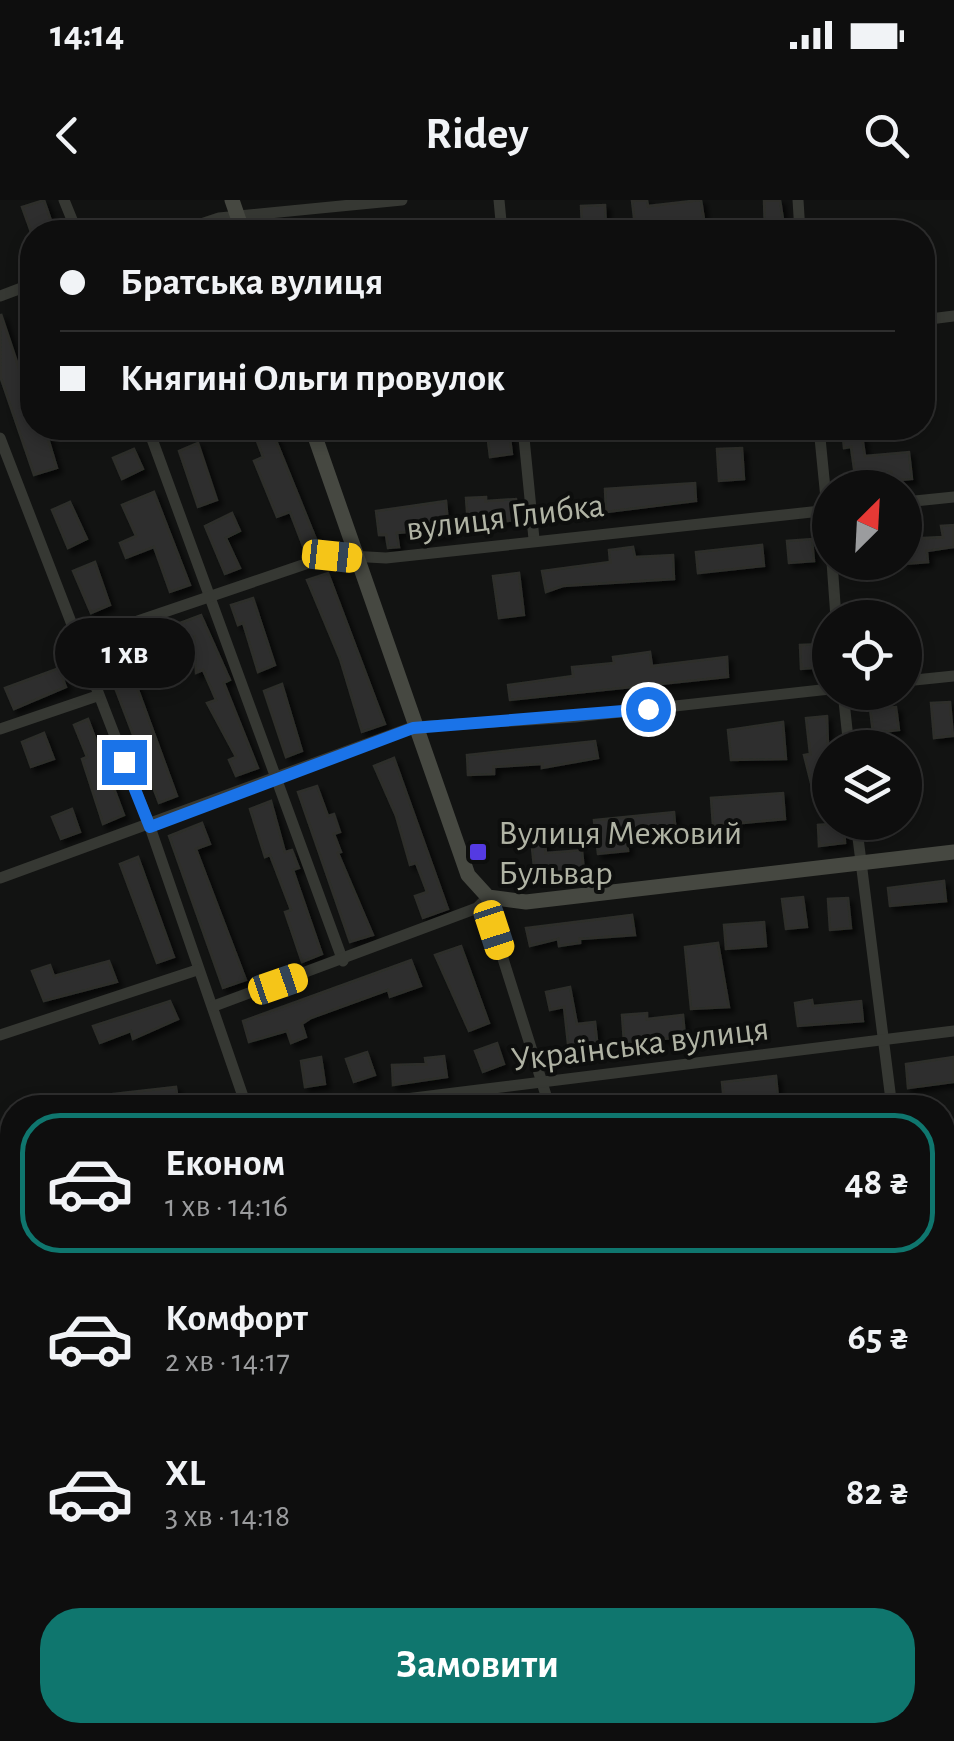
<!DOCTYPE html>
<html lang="uk">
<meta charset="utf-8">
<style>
body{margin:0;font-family:"Alegreya Sans",sans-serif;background:#1c1c1c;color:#f1f3f6;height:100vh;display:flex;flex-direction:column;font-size:38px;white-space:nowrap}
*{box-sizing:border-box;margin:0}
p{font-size:32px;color:#9b9c9e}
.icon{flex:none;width:55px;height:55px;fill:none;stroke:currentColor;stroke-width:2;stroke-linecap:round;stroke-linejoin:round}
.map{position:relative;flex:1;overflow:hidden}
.sheet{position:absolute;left:0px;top:895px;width:955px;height:648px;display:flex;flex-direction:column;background:#0e0e0e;border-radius:40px 40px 0 0;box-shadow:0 5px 15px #0003,0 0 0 2px #2e2e2e}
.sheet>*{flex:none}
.banner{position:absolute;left:20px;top:20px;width:915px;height:220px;border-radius:40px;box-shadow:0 5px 15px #0003,0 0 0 2px #2e2e2e;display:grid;align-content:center;height:220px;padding:0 40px;background:#0e0e0e}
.needle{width:65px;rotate:24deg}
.controls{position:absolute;left:812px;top:270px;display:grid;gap:20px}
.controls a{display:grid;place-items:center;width:110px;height:110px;border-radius:50%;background:#0e0e0e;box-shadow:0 5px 15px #0003,0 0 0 2px #2e2e2e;font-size:50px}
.end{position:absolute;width:45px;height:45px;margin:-22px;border:12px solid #1a73e8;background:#fff;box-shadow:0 0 0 5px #fff}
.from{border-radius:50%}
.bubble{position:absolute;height:70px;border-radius:35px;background:#0e0e0e;box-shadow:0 5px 15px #0003,0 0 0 2px #2e2e2e;font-size:32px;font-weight:700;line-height:70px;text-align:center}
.car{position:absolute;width:30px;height:60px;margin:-30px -15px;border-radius:12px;box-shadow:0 0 8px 2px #0007;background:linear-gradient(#f5c518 24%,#345 0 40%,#f5c518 0 76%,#345 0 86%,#f5c518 0)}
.banner b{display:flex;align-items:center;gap:35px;height:95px;font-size:38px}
.banner b+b{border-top:2px solid #2e2e2e}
.banner i{width:25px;height:25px;background:#f1f3f6}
ul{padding:18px 0 0;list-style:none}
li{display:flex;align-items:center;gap:30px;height:140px;margin:0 20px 15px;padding:0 20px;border:5px solid transparent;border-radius:40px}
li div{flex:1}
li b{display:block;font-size:38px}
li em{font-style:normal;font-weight:700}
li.active{border-color:#0f766e}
li>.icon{width:90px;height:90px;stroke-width:1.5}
.action{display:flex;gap:20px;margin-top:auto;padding:20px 40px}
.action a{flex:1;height:115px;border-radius:40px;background:#0f766e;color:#fff;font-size:40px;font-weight:700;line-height:115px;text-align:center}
.status{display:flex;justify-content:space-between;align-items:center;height:70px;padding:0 50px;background:#0e0e0e;direction:ltr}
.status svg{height:28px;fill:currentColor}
header{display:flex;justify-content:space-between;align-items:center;height:130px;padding:0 40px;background:#0e0e0e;font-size:45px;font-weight:700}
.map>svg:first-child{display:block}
</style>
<div class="status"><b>14:14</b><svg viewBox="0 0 49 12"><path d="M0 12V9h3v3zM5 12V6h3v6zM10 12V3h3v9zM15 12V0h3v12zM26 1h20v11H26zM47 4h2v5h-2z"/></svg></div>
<header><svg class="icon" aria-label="back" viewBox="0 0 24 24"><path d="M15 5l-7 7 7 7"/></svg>Ridey<svg class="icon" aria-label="search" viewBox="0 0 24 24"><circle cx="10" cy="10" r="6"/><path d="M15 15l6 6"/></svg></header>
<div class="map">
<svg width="954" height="1541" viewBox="0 0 954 1541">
<defs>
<filter id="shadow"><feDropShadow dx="4.5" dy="4.5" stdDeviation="2.5" flood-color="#0009"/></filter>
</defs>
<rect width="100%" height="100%" fill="#121312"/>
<g fill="#2c2428">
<path d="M954,1372V1479L943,1482V1379Z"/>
<path d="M12,1500V1530H78L82,1541H0V1505Z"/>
<path d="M479,1530H512L514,1536L557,1530H792L719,1541H477Z"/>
</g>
<path fill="#363529" d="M954,1479V1541H719L792,1530H942L943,1482Z"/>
<g fill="#2e2f2d" stroke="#2d2f2c" stroke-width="2.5" filter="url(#shadow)">
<path d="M44,0L55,32H31L22,7Z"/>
<path d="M647,0L648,6L701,0L706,32H691L690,27L667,30L666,22L635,26L632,1Z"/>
<path d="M764,0H780L785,32H765Z"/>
<path d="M605,5L606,27L582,28L581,6Z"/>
<path d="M1,114L32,207V228H45L57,268L34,275L0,176Z"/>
<path d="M252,228H271L320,349L306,354L290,312L277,317L254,261L263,257Z"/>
<path d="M842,228H861L865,256L909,252L912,279L892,281L891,272L855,276L851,247L844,248Z"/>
<path d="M509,231L512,254L490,257L487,233Z"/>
<path d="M198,243L217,300L198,307L179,251Z"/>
<path d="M742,248L744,279L719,281L717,249Z"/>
<path d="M134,249L143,269L122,279L113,258Z"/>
<path d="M695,283L696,301L606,312L605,289Z"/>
<path d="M154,292L190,385L170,392L154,347L126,358L120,343L136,336L122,305Z"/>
<path d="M486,297V301L516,299L517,320L468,325L466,298Z"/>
<path d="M446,301L449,334L419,337L418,331L397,333L399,347L388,348L386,335H379L376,311Z"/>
<path d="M70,302L87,339L68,348L52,310Z"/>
<path d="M232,313L240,331L226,338L240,368L225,374L205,326Z"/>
<path d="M954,325V347L927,351L928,362L905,364V339L943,337L941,326Z"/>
<path d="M812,339L814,361L789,363L787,341Z"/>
<path d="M762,345L764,366L698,373L696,352Z"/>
<path d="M633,347L635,357L673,355L674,379L563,386L546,392L542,371L610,362L609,350Z"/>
<path d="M95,362L110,405L91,413L73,371Z"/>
<path d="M328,373L385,524L362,532L340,459L307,380Z"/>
<path d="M519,373L524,415L499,418L493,376Z"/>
<path d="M253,398L275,465L258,472L243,423L238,425L231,405Z"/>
<path d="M201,415L230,480L224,483L258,568L236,576L229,560L236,557L207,503L216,500L203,470L196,473L194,437L187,440L180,423Z"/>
<path d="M121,443L177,596L159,603L101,451Z"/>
<path d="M824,444L825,467L801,469L800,445Z"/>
<path d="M650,452L652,466L727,457L728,477L510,500L508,485L573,476L572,467L614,463L613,457Z"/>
<path d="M59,468L66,487L14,509L5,488Z"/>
<path d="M282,484L302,551L286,557L264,491Z"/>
<path d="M950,502L953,536L934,538L931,503Z"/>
<path d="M896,507L899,530L873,533L870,509Z"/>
<path d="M827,516L830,602L816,603L804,555L810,554L806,518Z"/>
<path d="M88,519L124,615L103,624L82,559L87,557L74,525Z"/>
<path d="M783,522L786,559L731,560L728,530Z"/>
<path d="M44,533L54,559L31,567L22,542Z"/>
<path d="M595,541L598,558L542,568V564L494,567V574L468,575L467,555Z"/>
<path d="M394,558L448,709L423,718L415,696L427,692L416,663L410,665L396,616L374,566Z"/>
<path d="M317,586L328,616L334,614L340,632L334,634L341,652L338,653L373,735L350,742L298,592Z"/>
<path d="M783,593L785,619L713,626L711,598Z"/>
<path d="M271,601L285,652L292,650L299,668L293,670L322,754L302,762L285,712L291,710L270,655L265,657L250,609Z"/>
<path d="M72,609L80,632L61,639L52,617Z"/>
<path d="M674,612L676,635L627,640L628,651L598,654L594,620Z"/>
<path d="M202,623L210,644L196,649L246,780L223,788L169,636Z"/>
<path d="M844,623L845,643L819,646L818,625Z"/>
<path d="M544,636L546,653L582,650L584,672L535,677L531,638Z"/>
<path d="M138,657L174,757L157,763L120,664Z"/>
<path d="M944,681L946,701L890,706L888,688Z"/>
<path d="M803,697L807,727L786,729L782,699Z"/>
<path d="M848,698L851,728L830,730L828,699Z"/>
<path d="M632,715L635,735L580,739V743L559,746L558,739L530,746L526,728Z"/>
<path d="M764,722L766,746L726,749L724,725Z"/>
<path d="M718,743L729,807L691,809L685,747Z"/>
<path d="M461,746L489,823L469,831L435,755Z"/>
<path d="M411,760L421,786L390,797L388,790L311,818L302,824L306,837L291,843L287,831L249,842L243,821Z"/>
<path d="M109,761L117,782L44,801L32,771L50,765L54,776Z"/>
<path d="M570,787L577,824L595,822L598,850L569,853L564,807L550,810L546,792Z"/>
<path d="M812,800L813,806L861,801L863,821L798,826L795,803Z"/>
<path d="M170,801L178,819L133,839L131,831L100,843L93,826Z"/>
<path d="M647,813V819L683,815L685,837L624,843L622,815Z"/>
<path d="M497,843L504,864L483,872L475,851Z"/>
<path d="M367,852L375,875L354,882L346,859Z"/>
<path d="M444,856L447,877L393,885L392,865L426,864L425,858Z"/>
<path d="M321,857L325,884L305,887L301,861Z"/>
<path d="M954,857V882L908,888L906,864Z"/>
<path d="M776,876L778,898L724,903L722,882Z"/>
<path d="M176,887L179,908H87L86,897Z"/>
<path d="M115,1530H165L169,1541H119Z"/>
</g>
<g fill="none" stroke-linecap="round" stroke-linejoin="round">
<path stroke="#363833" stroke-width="6" d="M365,1541L400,1530"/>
<g stroke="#363833" stroke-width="11">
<path d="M64,0L77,32"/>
<path d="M499,0L502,32"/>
<path d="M798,0L800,32"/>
<path d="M177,32L219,18L402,0"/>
<path d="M0,96L32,84"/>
<path d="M922,120L954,116"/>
<path d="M148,228L343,761"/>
<path d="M523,228L534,339"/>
<path d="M819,228L830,339"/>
<path d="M0,238L150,627L247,908"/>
<path d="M905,302L954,297"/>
<path d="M832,362L836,418"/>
<path d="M79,441L332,355L386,358L830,310"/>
<path d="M905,481L954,476"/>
<path d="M843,492L849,548"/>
<path d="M0,529L97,496"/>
<path d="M856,622L892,908"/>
<path d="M0,678L413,527L575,517L830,489"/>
<path d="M488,697L494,730L550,908"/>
<path d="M214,806L477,708L488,697"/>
<path d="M0,835L197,770"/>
<path d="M333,908L954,831"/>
<path d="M0,942L12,940"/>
<path d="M942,1014L954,1013"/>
<path d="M0,1124L12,1122"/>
<path d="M942,1127L954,1126"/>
<path d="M0,1165L9,1234"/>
<path d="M942,1224L954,1223"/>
<path d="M942,1255L954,1263"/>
<path d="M0,1389L12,1388"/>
<path d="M472,1530L476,1541"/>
</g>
<g stroke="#464841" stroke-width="15">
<path d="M232,0L243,32"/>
<path d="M312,228L468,675L488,697L526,702L954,652"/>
</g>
</g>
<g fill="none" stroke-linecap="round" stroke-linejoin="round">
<path stroke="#1a73e8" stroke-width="12" d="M124,562L150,627L413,528L648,509"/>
</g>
<rect fill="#543ae2" stroke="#0d0e0d" stroke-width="4" x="468" y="642" width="20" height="20" rx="5"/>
<g text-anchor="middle" stroke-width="8" stroke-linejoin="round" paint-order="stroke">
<g font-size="35" fill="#b0b3a4" stroke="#0d0e0d">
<text transform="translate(505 316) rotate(-7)" y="12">вулиця Глибка</text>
<text transform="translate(640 843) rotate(-7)" y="12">Українська вулиця</text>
</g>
<g font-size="35" fill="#b0b3a4" stroke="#0d0e0d" text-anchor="start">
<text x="498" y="644">Вулиця Межовий<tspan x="498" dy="40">Бульвар</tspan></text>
</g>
</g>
</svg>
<div class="controls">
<a><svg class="needle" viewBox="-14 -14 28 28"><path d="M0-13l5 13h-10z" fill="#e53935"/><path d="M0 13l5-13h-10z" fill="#9b9c9e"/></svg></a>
<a><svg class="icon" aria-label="locate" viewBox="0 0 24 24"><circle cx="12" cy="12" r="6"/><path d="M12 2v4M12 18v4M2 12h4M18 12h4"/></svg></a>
<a><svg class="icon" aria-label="layers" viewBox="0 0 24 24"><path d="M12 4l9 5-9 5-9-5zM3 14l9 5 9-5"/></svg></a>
</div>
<i class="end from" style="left:648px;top:509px"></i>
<i class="end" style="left:124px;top:562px"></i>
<div class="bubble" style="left:55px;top:418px;width:140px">1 хв</div>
<i class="car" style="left:332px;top:356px;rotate:96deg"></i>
<i class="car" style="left:494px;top:730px;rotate:162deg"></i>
<i class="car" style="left:278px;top:784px;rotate:71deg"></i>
<div class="banner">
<b><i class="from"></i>Братська вулиця</b>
<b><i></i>Княгині Ольги провулок</b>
</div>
<section class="sheet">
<ul>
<li class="active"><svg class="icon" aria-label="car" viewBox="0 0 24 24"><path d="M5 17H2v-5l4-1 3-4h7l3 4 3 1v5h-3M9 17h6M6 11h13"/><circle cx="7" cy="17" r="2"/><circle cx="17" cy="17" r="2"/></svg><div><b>Економ</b><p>1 хв · 14:16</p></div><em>48 ₴</em></li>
<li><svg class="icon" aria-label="car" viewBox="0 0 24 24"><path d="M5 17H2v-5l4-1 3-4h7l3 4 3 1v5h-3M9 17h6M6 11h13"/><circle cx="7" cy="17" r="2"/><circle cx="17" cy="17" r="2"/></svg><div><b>Комфорт</b><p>2 хв · 14:17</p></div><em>65 ₴</em></li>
<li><svg class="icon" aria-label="car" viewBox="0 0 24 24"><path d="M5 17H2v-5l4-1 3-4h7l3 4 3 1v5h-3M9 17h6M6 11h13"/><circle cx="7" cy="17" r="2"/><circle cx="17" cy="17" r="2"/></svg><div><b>XL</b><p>3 хв · 14:18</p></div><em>82 ₴</em></li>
</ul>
<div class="action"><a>Замовити</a></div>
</section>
</div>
